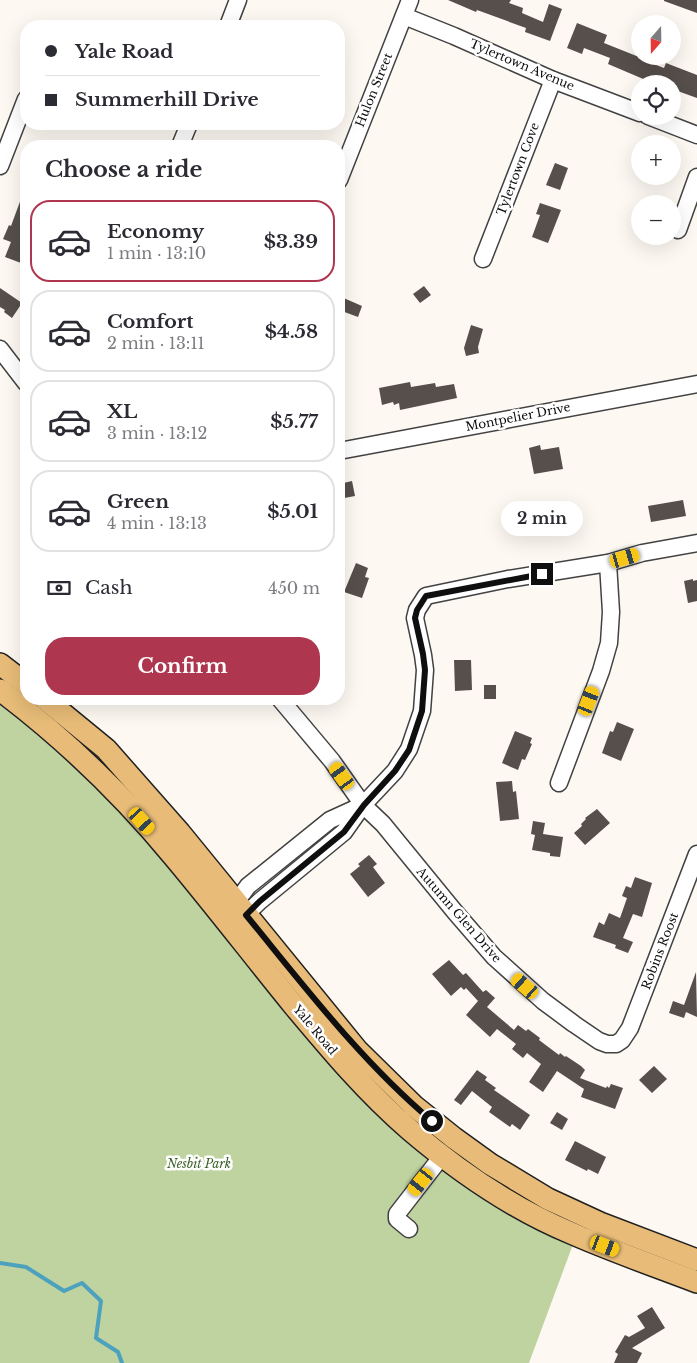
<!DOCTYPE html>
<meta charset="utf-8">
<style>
body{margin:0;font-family:"Libre Baskerville",serif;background:#f7f7f7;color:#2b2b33;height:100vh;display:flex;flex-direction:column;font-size:19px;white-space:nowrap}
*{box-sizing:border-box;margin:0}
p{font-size:16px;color:#7c7c81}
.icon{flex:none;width:28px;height:28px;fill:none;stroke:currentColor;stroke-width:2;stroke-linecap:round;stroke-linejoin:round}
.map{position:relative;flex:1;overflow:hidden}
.details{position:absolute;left:20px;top:140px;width:325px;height:565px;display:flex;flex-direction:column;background:#fff;border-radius:20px;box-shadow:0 5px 20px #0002}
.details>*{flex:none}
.guide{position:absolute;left:20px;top:20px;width:325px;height:110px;border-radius:20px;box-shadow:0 5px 20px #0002;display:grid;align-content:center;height:110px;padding:0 25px;background:#fff}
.needle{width:32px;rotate:200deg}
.tools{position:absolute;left:631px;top:15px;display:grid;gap:10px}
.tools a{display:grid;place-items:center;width:50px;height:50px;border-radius:50%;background:#fff;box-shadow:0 5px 20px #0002;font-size:25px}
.end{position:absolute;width:22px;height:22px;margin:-11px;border:6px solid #0f0f0f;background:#fff;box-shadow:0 0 0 2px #fff}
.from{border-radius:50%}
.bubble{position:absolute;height:35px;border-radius:18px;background:#fff;box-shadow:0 5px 20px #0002;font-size:16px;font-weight:800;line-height:35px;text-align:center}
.car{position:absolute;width:15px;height:30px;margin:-15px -8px;border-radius:6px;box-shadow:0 0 4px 1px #0007;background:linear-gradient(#f5c518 24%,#345 0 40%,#f5c518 0 76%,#345 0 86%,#f5c518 0)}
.guide b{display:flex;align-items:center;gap:18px;height:48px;font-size:19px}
.guide b+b{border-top:1px solid #e1e1e2}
.guide i{width:12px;height:12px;background:#2b2b33}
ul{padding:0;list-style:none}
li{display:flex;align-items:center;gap:15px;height:82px;margin:0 10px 8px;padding:0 15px;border:2px solid #e1e1e2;border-radius:20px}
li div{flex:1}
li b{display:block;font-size:19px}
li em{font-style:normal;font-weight:800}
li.on{border-color:#ae374f}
li>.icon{width:45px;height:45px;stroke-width:1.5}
h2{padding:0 25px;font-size:22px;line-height:60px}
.pay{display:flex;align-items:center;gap:12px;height:55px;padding:0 25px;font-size:19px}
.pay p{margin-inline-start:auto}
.primary-button{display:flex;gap:10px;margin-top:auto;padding:10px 25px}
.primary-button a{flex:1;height:58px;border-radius:20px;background:#ae374f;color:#fff;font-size:20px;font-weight:800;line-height:58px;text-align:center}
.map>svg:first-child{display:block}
</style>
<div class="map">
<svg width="697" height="1363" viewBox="0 0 697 1363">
<rect width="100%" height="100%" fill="#fdf9f2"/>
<path fill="#bfd3a0" d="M0,661L26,680V699H50L375,1064L440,1124L585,1212L529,1363H0Z"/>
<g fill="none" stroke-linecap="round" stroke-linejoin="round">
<path stroke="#4ca1bd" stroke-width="4" d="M0,1263L26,1267L64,1291L82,1283L101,1301L96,1338L118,1352L122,1363"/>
</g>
<g fill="#564f4c">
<path d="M448,0H511L509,3L523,8L522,13L543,22L549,4L562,9L550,41L525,32L526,28L477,10L476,12Z"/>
<path d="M664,0H697V13L664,1Z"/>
<path d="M577,23L607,35L604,43L639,57L638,58L664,68L666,63L697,75V98L672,89V84H655L608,64L610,58L584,48L582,54L567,48Z"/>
<path d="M555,163L568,168L560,190L546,185Z"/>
<path d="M25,188L26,249L21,263L5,257L11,242L3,239L9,225L11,226Z"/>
<path d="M540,203L561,210L548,243L532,237L540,215L536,214Z"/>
<path d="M424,286L431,295L420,303L413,294Z"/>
<path d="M0,288L22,303L12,318L4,312L5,310L0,307Z"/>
<path d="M339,296L362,306L358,317L339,310Z"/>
<path d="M471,325L483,329L478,347L479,353L466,356L464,348Z"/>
<path d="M410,382L411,387L435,383L436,387L454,384L457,398L400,410L399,403L394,405L393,402L382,405L379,388Z"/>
<path d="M540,445L541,450L559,447L563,469L534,474L529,448Z"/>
<path d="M352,481L355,496L339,499V484Z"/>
<path d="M683,500L686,516L651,522L648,506Z"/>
<path d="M356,563L368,568L365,577L369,578L362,598L344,592Z"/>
<path d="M693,579V581L697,580V601L688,603L684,581Z"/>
<path d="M454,660H471L472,690L455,691Z"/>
<rect x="484" y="685" width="12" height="14"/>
<path d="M617,722L634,729L621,761L602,753L610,731L613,732Z"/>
<path d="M515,731L532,738L530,743L532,744L525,760L522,759L518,770L502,763Z"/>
<path d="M512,781L513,792L516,791L519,819L500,821L496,782Z"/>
<path d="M597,809L610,823L585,845L574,833L582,826L581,824L586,819L585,818Z"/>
<path d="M533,821L545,823L543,834L563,837L560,857L550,856V853L532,850L535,835L531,834Z"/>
<path d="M369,855L377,864L373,867L385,883L368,897L350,874L360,866L358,864Z"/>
<path d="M635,877L652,883L642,917L633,914L623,938L633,942L628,953L615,948L616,945L593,937L599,922L604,925L609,913L620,918L627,898L622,896L626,886L631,888Z"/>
<path d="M449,960L463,975L466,973L483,992L486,990L495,998L487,1007L514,1030L518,1025L526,1031L528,1029L540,1038L539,1040L559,1055L560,1053L565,1057L566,1056L581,1066L585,1070L580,1078L606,1088L607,1086L609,1088L611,1084L623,1088L615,1109L581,1097L584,1089L557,1071L543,1092L529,1082L541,1064L527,1053L523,1058L512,1049L516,1044L497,1029L490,1037L466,1015L478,1001L466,988L464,990L461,987L451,996L432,974Z"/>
<path d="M696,972L697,1017L686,1012L684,1018L669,1013L673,1001L684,1005Z"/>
<path d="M654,1066L667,1079L652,1093L639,1080Z"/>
<path d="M477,1070L487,1077L485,1080L496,1088L494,1090L530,1115L520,1130L512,1124L510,1127L489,1112L492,1107L472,1091L461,1105L454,1100Z"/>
<path d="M557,1112L568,1119L562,1130L550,1123Z"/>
<path d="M575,1141L606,1157L598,1174L588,1169L587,1171L565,1160Z"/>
<path d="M652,1307L665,1328L632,1348L642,1353L637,1363H614L618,1354L615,1352L625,1335L629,1337L645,1328L637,1316Z"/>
</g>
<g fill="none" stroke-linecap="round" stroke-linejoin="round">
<defs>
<g id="minor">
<path d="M404,16L454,36L553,80L640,113"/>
<path d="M228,26L238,0"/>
<path d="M648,116L697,135"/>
<path d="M180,146L189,124"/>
<path d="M0,166L26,99"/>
<path d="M339,180L410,0"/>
<path d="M678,230L697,177"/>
<path d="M483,259L553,80"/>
<path d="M0,349L26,383"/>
<path d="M339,451L697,384"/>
<path d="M280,699L332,761L363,805L383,824L455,912L494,957L543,1001L574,1024L599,1041L607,1044H616L622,1040L630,1028L697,854"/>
<path d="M559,783L601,671L609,643L611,612L608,563"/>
<path d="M228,909L236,902L248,886L330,820L363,805"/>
<path d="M238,922L260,901L344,832L363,805L395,771L409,749L422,711L425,670L423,655L415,618L417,610L426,596L508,579L608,563L642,553L697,543"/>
<path d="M409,1229L397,1219V1214L442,1156"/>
</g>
<g id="major">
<path d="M0,664L26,684"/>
<path d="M0,690C65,739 123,795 175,858C216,907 255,958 295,1007C331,1050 367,1093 410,1130C457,1170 513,1209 571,1233C612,1251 655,1266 697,1282"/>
<path d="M45,699L106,749L180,833L357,1050L414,1106L454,1138L490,1164L548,1199L600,1223L697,1260"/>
</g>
</defs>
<use href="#minor" stroke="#424242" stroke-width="19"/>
<use href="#major" stroke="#202020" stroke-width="24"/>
<use href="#minor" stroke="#fff" stroke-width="16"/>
<use href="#major" stroke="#e8bc78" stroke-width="21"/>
</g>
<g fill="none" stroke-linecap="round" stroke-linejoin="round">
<path stroke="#0f0f0f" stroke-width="6" d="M432,1121C361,1061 305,987 246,915L260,901L344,832L364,805L395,771L409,750L422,711L425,670L423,654L415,618L417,610L426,596L542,574"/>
</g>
<g text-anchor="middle" stroke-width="5" stroke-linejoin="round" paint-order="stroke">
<g font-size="12" fill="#0f0f0f" stroke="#fff">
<text transform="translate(522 65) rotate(23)" y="4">Tylertown Avenue</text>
<text transform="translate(374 90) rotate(-68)" y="4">Hulon Street</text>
<text transform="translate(518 169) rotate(-69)" y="4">Tylertown Cove</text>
<text transform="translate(518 417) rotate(-11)" y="4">Montpelier Drive</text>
<text transform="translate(459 915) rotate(49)" y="4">Autumn Glen Drive</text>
<text transform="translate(660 951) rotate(-69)" y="4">Robins Roost</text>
<text transform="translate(315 1030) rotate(50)" y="4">Yale Road</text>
</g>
<g font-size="12" font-style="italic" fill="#3b5f27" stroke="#fff">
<text x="199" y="1168">Nesbit Park</text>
</g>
</g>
</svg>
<div class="tools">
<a><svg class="needle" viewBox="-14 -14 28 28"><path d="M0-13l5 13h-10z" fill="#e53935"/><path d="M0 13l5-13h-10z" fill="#7c7c81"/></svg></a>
<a><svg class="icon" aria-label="locate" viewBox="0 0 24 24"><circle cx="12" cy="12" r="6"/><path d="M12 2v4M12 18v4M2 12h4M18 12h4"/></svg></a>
<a>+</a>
<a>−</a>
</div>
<i class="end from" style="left:432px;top:1121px"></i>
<i class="end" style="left:542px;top:574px"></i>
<div class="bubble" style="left:501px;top:501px;width:82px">2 min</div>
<i class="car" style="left:625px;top:558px;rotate:74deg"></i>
<i class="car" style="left:589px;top:701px;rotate:21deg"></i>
<i class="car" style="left:342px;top:776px;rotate:324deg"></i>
<i class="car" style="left:142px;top:821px;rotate:138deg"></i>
<i class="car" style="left:525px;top:986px;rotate:311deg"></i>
<i class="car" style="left:421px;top:1182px;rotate:219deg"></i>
<i class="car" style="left:605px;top:1246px;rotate:111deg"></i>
<div class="guide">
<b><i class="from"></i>Yale Road</b>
<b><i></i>Summerhill Drive</b>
</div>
<section class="details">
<h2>Choose a ride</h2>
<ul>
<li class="on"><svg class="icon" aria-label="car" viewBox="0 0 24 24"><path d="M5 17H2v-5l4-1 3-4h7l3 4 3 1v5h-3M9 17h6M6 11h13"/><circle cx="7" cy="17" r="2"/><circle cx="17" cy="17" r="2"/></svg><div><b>Economy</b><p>1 min · 13:10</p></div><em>$3.39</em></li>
<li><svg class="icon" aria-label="car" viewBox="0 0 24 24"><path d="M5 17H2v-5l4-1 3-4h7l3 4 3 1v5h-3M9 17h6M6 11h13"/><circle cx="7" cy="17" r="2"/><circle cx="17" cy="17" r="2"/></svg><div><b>Comfort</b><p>2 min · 13:11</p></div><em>$4.58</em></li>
<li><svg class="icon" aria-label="car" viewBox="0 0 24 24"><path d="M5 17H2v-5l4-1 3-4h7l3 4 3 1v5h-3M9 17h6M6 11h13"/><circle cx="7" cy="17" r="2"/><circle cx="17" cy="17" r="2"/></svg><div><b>XL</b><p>3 min · 13:12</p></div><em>$5.77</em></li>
<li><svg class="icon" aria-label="car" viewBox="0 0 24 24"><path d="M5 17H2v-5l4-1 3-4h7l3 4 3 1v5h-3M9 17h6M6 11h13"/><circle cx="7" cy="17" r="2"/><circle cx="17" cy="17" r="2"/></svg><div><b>Green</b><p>4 min · 13:13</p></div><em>$5.01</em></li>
</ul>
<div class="pay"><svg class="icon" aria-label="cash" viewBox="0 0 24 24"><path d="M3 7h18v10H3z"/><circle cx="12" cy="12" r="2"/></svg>Cash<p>450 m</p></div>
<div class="primary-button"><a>Confirm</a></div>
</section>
</div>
